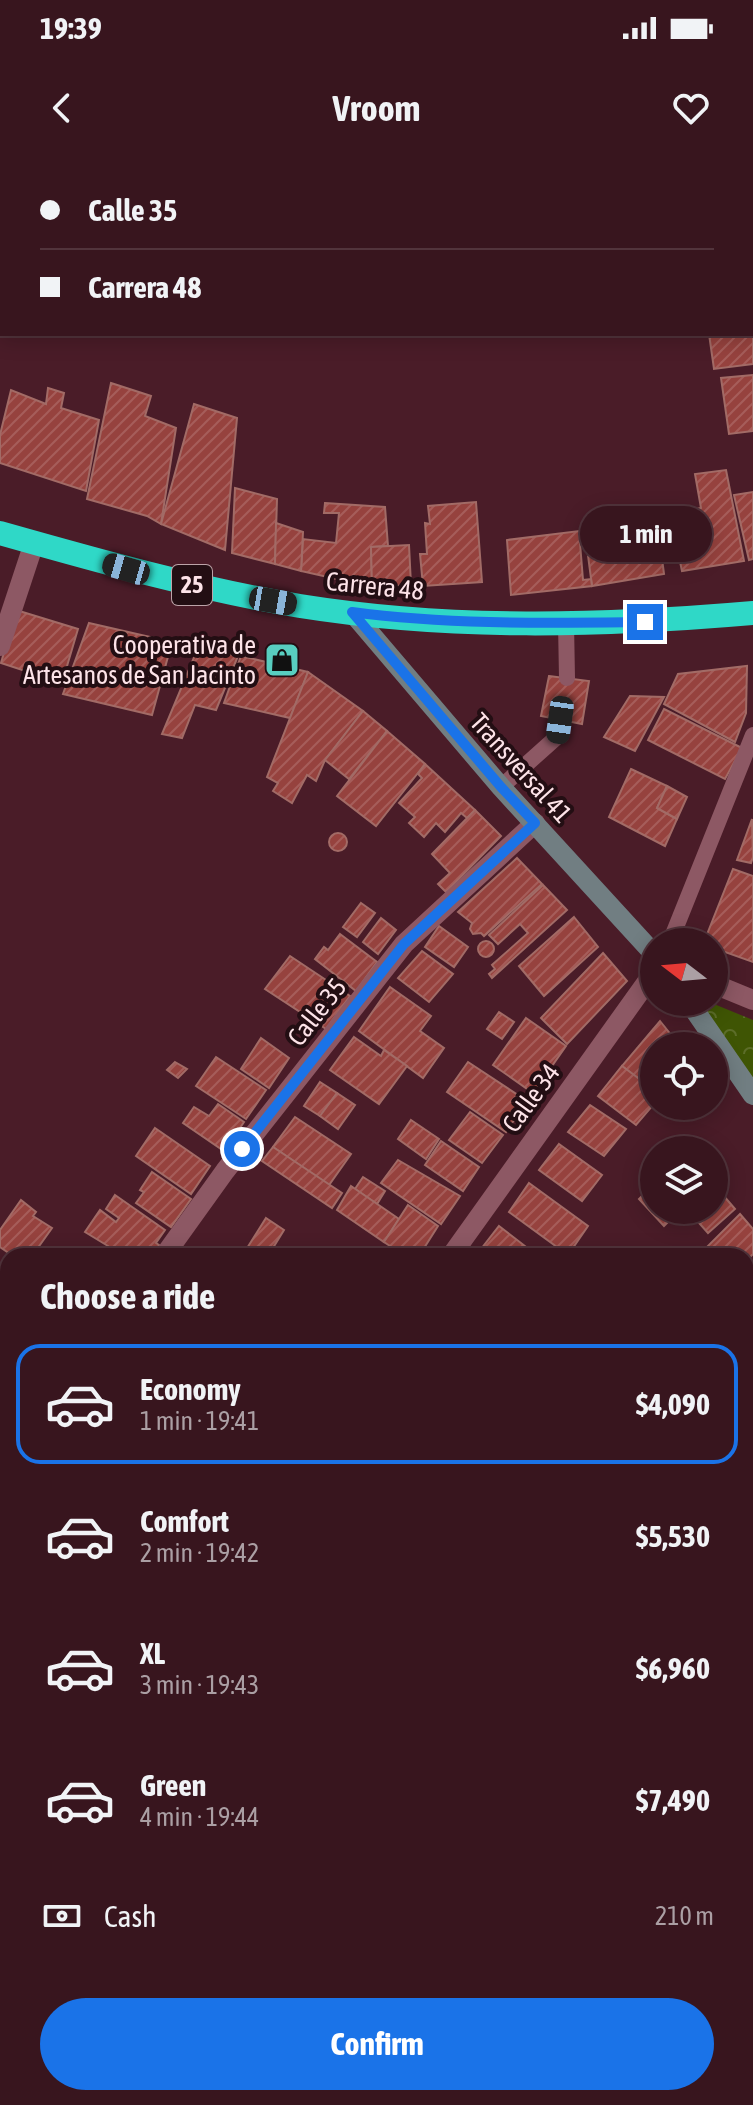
<!DOCTYPE html>
<meta charset="utf-8">
<style>
body{margin:0;font-family:"Asap Condensed",sans-serif;background:#43222b;color:#f1f3f6;height:100vh;display:flex;flex-direction:column;font-size:30px;white-space:nowrap}
*{box-sizing:border-box;margin:0}
p{font-size:26px;color:#ab9fa4}
.icon{flex:none;width:44px;height:44px;fill:none;stroke:currentColor;stroke-width:2;stroke-linecap:round;stroke-linejoin:round}
.map{position:relative;flex:1;overflow:hidden}
.sheet{position:absolute;left:0px;top:1088px;width:754px;height:858px;display:flex;flex-direction:column;background:#38151e;border-radius:24px 24px 0 0;box-shadow:0 4px 20px #0003,0 0 0 2px #52343c}
.sheet>*{flex:none}
.banner{position:absolute;left:0px;top:0px;width:754px;height:176px;box-shadow:0 4px 20px #0003,0 0 0 2px #52343c;display:grid;align-content:center;height:176px;padding:0 40px;background:#38151e}
.needle{width:52px;rotate:286deg}
.controls{position:absolute;left:640px;top:768px;display:grid;gap:16px}
.controls a{display:grid;place-items:center;width:88px;height:88px;border-radius:50%;background:#38151e;box-shadow:0 4px 20px #0003,0 0 0 2px #52343c;font-size:40px}
.end{position:absolute;width:36px;height:36px;margin:-18px;border:10px solid #1a73e8;background:#fff;box-shadow:0 0 0 4px #fff}
.from{border-radius:50%}
.bubble{position:absolute;height:56px;border-radius:28px;background:#38151e;box-shadow:0 4px 20px #0003,0 0 0 2px #52343c;font-size:26px;font-weight:700;line-height:56px;text-align:center}
.car{position:absolute;width:24px;height:48px;margin:-24px -12px;border-radius:10px;box-shadow:0 0 6px 2px #0007;background:linear-gradient(#222 24%,#8ab4d8 0 40%,#222 0 76%,#8ab4d8 0 86%,#222 0)}
.banner b{display:flex;align-items:center;gap:28px;height:76px;font-size:30px}
.banner b+b{border-top:2px solid #52343c}
.banner i{width:20px;height:20px;background:#f1f3f6}
ul{padding:0;list-style:none}
li{display:flex;align-items:center;gap:24px;height:120px;margin:0 16px 12px;padding:0 24px;border:4px solid transparent;border-radius:24px}
li div{flex:1}
li b{display:block;font-size:30px}
li em{font-style:normal;font-weight:700}
li.selected{border-color:#1a73e8}
li>.icon{width:72px;height:72px;stroke-width:1.5}
h2{padding:0 40px;font-size:36px;line-height:96px}
.pay{display:flex;align-items:center;gap:20px;height:88px;padding:0 40px;font-size:30px}
.pay p{margin-inline-start:auto}
.action{display:flex;gap:16px;margin-top:auto;padding:16px 40px}
.action a{flex:1;height:92px;border-radius:48px;background:#1a73e8;color:#fff;font-size:32px;font-weight:700;line-height:92px;text-align:center}
.status{display:flex;justify-content:space-between;align-items:center;height:56px;padding:0 40px;background:#38151e;direction:ltr}
.status svg{height:22px;fill:currentColor}
header{display:flex;justify-content:space-between;align-items:center;height:104px;padding:0 40px;background:#38151e;font-size:36px;font-weight:700}
.map>svg:first-child{display:block}
</style>
<div class="status"><b>19:39</b><svg viewBox="0 0 49 12"><path d="M0 12V9h3v3zM5 12V6h3v6zM10 12V3h3v9zM15 12V0h3v12zM26 1h20v11H26zM47 4h2v5h-2z"/></svg></div>
<header><svg class="icon" aria-label="back" viewBox="0 0 24 24"><path d="M15 5l-7 7 7 7"/></svg>Vroom<svg class="icon" aria-label="heart" viewBox="0 0 24 24"><path d="M12 20l-8-8c-3-5 5-10 8-4 3-6 11-1 8 4z"/></svg></header>
<div class="map">
<svg width="753" height="1945" viewBox="0 0 753 1945">
<defs>
<pattern id="park-crowns" width="20" height="18" patternUnits="userSpaceOnUse" patternTransform="scale(2)"><rect width="20" height="18" fill="#3f5504"/><path d="M2 6a3 3 0 1 1 6 0M12 15a3 3 0 1 1 6 0" fill="none" stroke="#5c6d29"/></pattern>
<pattern id="building-hatch" width="6" height="6" patternUnits="userSpaceOnUse" patternTransform="scale(2)"><rect width="6" height="6" fill="#96423e"/><path d="M-1 1l2-2M0 6l6-6M5 7l2-2" fill="none" stroke="#a65d5a"/></pattern>
</defs>
<rect width="100%" height="100%" fill="#4a1c28"/>
<path fill="url(#park-crowns)" d="M700,842H709L753,860V919Z"/>
<g fill="url(#building-hatch)" stroke="#a26b66" stroke-width="2">
<path d="M753,154V204L714,209L709,174H752Z"/>
<path d="M753,215V271L729,274L721,218Z"/>
<path d="M111,223L151,236L145,256L176,268L161,364L147,356L87,339Z"/>
<path d="M48,228L64,233L61,248L99,260L86,331L0,303V275L11,230L46,244Z"/>
<path d="M194,244L237,258L225,390L161,364Z"/>
<path d="M726,310L744,401L682,411L670,354L701,348L695,314Z"/>
<path d="M235,328L277,339L275,404L232,393Z"/>
<path d="M753,332V399L749,400L734,335Z"/>
<path d="M476,342L482,422L423,426L420,394H427L425,363L430,364L428,346Z"/>
<path d="M325,343L385,347L388,386L371,387L372,427L301,411L303,379L336,383L339,353H324Z"/>
<path d="M276,363L303,372L301,411L275,404Z"/>
<path d="M658,368L664,414L592,426L586,380Z"/>
<path d="M579,371L583,420L591,419L592,426L511,435L507,380Z"/>
<path d="M409,385L411,425L372,427L371,387Z"/>
<path d="M16,450L78,469L62,523L1,503Z"/>
<path d="M89,463L172,482L152,555L63,534Z"/>
<path d="M198,488L238,496L216,550L195,545L182,578L162,574Z"/>
<path d="M241,496L308,512L290,558L224,543Z"/>
<path d="M747,506L746,553L735,582L664,544L678,514Z"/>
<path d="M308,512L363,551L325,600L316,621L307,615L292,643L273,631L278,623L267,617Z"/>
<path d="M549,516L589,521L582,564L541,556Z"/>
<path d="M630,536L664,537L635,591L604,577Z"/>
<path d="M664,549L742,588L725,619L648,580Z"/>
<path d="M363,551L387,571L349,619L325,600Z"/>
<path d="M387,571L425,604L376,666L337,636Z"/>
<path d="M425,604L475,650L467,658L461,653L445,672L436,663L424,677L409,663L415,657L399,643L422,618L418,614Z"/>
<path d="M631,609L667,626L657,648L677,659L665,686L609,657Z"/>
<path d="M667,626L687,637L677,659L657,648Z"/>
<path d="M475,650L501,676L446,732L438,724L450,713L432,694Z"/>
<path d="M752,659L753,697L751,703L737,700Z"/>
<circle cx="338" cy="682" r="9"/>
<path d="M517,698L542,724L484,776L481,773L473,774L470,769L472,763L458,752Z"/>
<path d="M733,709L753,716V802L714,788V782H704Z"/>
<path d="M543,725L567,750L492,818L489,814L495,809L492,805L528,773L520,764L498,784L489,775Z"/>
<path d="M361,743L375,753L357,777L343,767Z"/>
<path d="M574,757L598,787L544,836L519,806Z"/>
<path d="M381,758L396,770L378,794L363,782Z"/>
<path d="M439,766L468,787L454,807L425,787Z"/>
<path d="M340,774L377,802L356,831L315,799L324,787L328,790Z"/>
<circle cx="486" cy="789" r="8"/>
<path d="M422,791L453,814L429,842L398,818Z"/>
<path d="M603,793L627,821L567,884L541,858Z"/>
<path d="M290,796L350,836L326,869L265,829Z"/>
<path d="M390,827L431,856L420,871L444,888L423,918L359,871Z"/>
<path d="M499,852L514,862L502,879L487,869Z"/>
<path d="M526,858L566,886L533,933L493,905Z"/>
<path d="M660,861L680,886H654V930L622,906Z"/>
<path d="M354,877L381,896L384,890L407,906L379,944L330,910Z"/>
<path d="M261,878L289,898L269,928L241,909Z"/>
<path d="M216,897L266,930L246,959L196,926Z"/>
<path d="M175,902L187,909L178,918L167,910Z"/>
<path d="M468,902L527,941L506,972L447,932Z"/>
<path d="M622,906L654,930V944L636,965L598,936Z"/>
<path d="M320,922L337,933L320,956L304,946Z"/>
<path d="M337,933L355,945L338,969L320,956Z"/>
<path d="M218,944L244,962L224,991L183,963L194,947L209,956Z"/>
<path d="M590,945L626,969L604,996L568,972Z"/>
<path d="M470,952L503,975L482,1003L449,980Z"/>
<path d="M295,957L351,994L329,1025L273,987Z"/>
<path d="M411,960L439,979L426,999L398,979Z"/>
<path d="M155,968L210,1006L191,1034L136,996Z"/>
<path d="M441,981L479,1007L463,1031L425,1005Z"/>
<path d="M559,984L602,1015L582,1041L539,1010Z"/>
<path d="M273,987L342,1033L332,1048L262,1001Z"/>
<path d="M398,1000L460,1036L441,1064L381,1023Z"/>
<path d="M152,1012L191,1039L171,1067L136,1043L144,1032L140,1030Z"/>
<path d="M363,1017L385,1031L377,1044L355,1029Z"/>
<path d="M529,1023L588,1066L568,1095L509,1052Z"/>
<path d="M654,1024V1050H680L664,1066L639,1039Z"/>
<path d="M351,1026L399,1059L384,1082L337,1050Z"/>
<path d="M717,1028L735,1049L708,1073L692,1055L697,1050H714V1031Z"/>
<path d="M115,1035L165,1070L156,1083L159,1085L152,1096H113L105,1091L108,1086L85,1072L100,1050L116,1062L119,1058L106,1049Z"/>
<path d="M21,1040L36,1052L33,1056L52,1068L32,1096H13L0,1087V1070Z"/>
<path d="M408,1045L438,1066L419,1096H405L384,1082Z"/>
<path d="M740,1054L753,1069V1094L746,1101V1096H698Z"/>
<path d="M266,1058L284,1070L268,1096H248L244,1093Z"/>
<path d="M499,1066L534,1093L531,1096H483L478,1093Z"/>
<path d="M753,1142V1200L748,1205L746,1149Z"/>
<path d="M0,1276L8,1280L7,1308L0,1304Z"/>
<path d="M753,1387V1418L746,1413V1398Z"/>
<path d="M6,1426L8,1427V1471L0,1465V1436Z"/>
<path d="M0,1484L8,1487V1497L0,1516Z"/>
<path d="M753,1547V1589L746,1584V1557Z"/>
<path d="M7,1644L8,1673L0,1684V1651Z"/>
<path d="M746,1693L753,1698V1721L746,1732Z"/>
<path d="M746,1896L753,1900V1945H745L734,1938H746Z"/>
<path d="M366,1938H416L426,1945H375Z"/>
<path d="M548,1938H575L585,1945H544Z"/>
<path d="M633,1938H662L673,1945H629Z"/>
</g>
<g fill="none" stroke-linecap="round" stroke-linejoin="round">
<g stroke="#8d5864" stroke-width="16">
<path d="M566,463L567,518"/>
<path d="M501,627L558,576L560,560"/>
<path d="M670,782L753,575"/>
</g>
<g stroke="#8d5864" stroke-width="20">
<path d="M0,486L34,383"/>
<path d="M714,824L753,840"/>
<path d="M164,1096L225,1011L404,784L535,663"/>
<path d="M451,1096L654,812"/>
<path d="M746,1128L753,1121"/>
<path d="M0,1135L8,1139"/>
<path d="M0,1361L8,1347"/>
<path d="M0,1387L8,1394"/>
<path d="M746,1515L753,1509"/>
<path d="M746,1651L753,1655"/>
<path d="M0,1694L8,1700"/>
<path d="M293,1938L301,1945"/>
<path d="M353,1938L362,1945"/>
<path d="M704,1938L714,1945"/>
<path d="M616,1945L620,1938"/>
</g>
<g stroke="#717e82" stroke-width="20">
<path d="M352,452L501,627L654,794"/>
<path d="M689,842L753,935"/>
</g>
<path stroke="#2fd8c7" stroke-width="24" d="M0,373C99,401 198,429 300,446C450,470 602,466 753,453"/>
</g>
<g fill="none" stroke-linecap="round" stroke-linejoin="round">
<path stroke="#1a73e8" stroke-width="10" d="M242,989L404,784L535,663L501,627L352,452C450,465 547,463 645,462"/>
</g>
<defs>
<symbol id="shop-square" viewBox="-11 -11 22 22"><rect x="-9" y="-9" width="18" height="18" rx="4" fill="#58cec0" stroke="#230e13"/><path d="M-5-2.5h2.3a2.7 3.5 0 0 1 5.4 0H5L5.5 6h-11ZM-1.5-2.5h3a1.5 2.3 0 0 0-3 0Z" fill="#111"/></symbol>
</defs>
<g fill-rule="evenodd">
<use href="#shop-square" x="262" y="480" width="40" height="40"/>
</g>
<g text-anchor="middle" stroke-width="8" stroke-linejoin="round" paint-order="stroke">
<rect fill="#230e13" stroke="#bca3a8" stroke-width="2" x="172" y="405" width="40" height="40" rx="6"/>
<g font-size="24" font-weight="bold" fill="#fde3e8">
<text x="192" y="433">25</text>
</g>
<g font-size="26" fill="#fde3e8" stroke="#230e13">
<text transform="translate(375 426) rotate(6)" y="9">Carrera 48</text>
<text transform="translate(521 608) rotate(48)" y="9">Transversal 41</text>
<text transform="translate(317 852) rotate(-52)" y="9">Calle 35</text>
<text transform="translate(531 938) rotate(-54)" y="9">Calle 34</text>
</g>
<g font-size="26" fill="#fde3e8" stroke="#230e13" text-anchor="end">
<text x="256" y="494">Cooperativa de<tspan x="256" dy="30">Artesanos de San Jacinto</tspan></text>
</g>
</g>
</svg>
<div class="controls">
<a><svg class="needle" viewBox="-14 -14 28 28"><path d="M0-13l5 13h-10z" fill="#e53935"/><path d="M0 13l5-13h-10z" fill="#ab9fa4"/></svg></a>
<a><svg class="icon" aria-label="locate" viewBox="0 0 24 24"><circle cx="12" cy="12" r="6"/><path d="M12 2v4M12 18v4M2 12h4M18 12h4"/></svg></a>
<a><svg class="icon" aria-label="layers" viewBox="0 0 24 24"><path d="M12 4l9 5-9 5-9-5zM3 14l9 5 9-5"/></svg></a>
</div>
<i class="end from" style="left:242px;top:989px"></i>
<i class="end" style="left:645px;top:462px"></i>
<div class="bubble" style="left:580px;top:346px;width:132px">1 min</div>
<i class="car" style="left:126px;top:409px;rotate:286deg"></i>
<i class="car" style="left:273px;top:441px;rotate:100deg"></i>
<i class="car" style="left:560px;top:560px;rotate:188deg"></i>
<div class="banner">
<b><i class="from"></i>Calle 35</b>
<b><i></i>Carrera 48</b>
</div>
<section class="sheet">
<h2>Choose a ride</h2>
<ul>
<li class="selected"><svg class="icon" aria-label="car" viewBox="0 0 24 24"><path d="M5 17H2v-5l4-1 3-4h7l3 4 3 1v5h-3M9 17h6M6 11h13"/><circle cx="7" cy="17" r="2"/><circle cx="17" cy="17" r="2"/></svg><div><b>Economy</b><p>1 min · 19:41</p></div><em>$4,090</em></li>
<li><svg class="icon" aria-label="car" viewBox="0 0 24 24"><path d="M5 17H2v-5l4-1 3-4h7l3 4 3 1v5h-3M9 17h6M6 11h13"/><circle cx="7" cy="17" r="2"/><circle cx="17" cy="17" r="2"/></svg><div><b>Comfort</b><p>2 min · 19:42</p></div><em>$5,530</em></li>
<li><svg class="icon" aria-label="car" viewBox="0 0 24 24"><path d="M5 17H2v-5l4-1 3-4h7l3 4 3 1v5h-3M9 17h6M6 11h13"/><circle cx="7" cy="17" r="2"/><circle cx="17" cy="17" r="2"/></svg><div><b>XL</b><p>3 min · 19:43</p></div><em>$6,960</em></li>
<li><svg class="icon" aria-label="car" viewBox="0 0 24 24"><path d="M5 17H2v-5l4-1 3-4h7l3 4 3 1v5h-3M9 17h6M6 11h13"/><circle cx="7" cy="17" r="2"/><circle cx="17" cy="17" r="2"/></svg><div><b>Green</b><p>4 min · 19:44</p></div><em>$7,490</em></li>
</ul>
<div class="pay"><svg class="icon" aria-label="cash" viewBox="0 0 24 24"><path d="M3 7h18v10H3z"/><circle cx="12" cy="12" r="2"/></svg>Cash<p>210 m</p></div>
<div class="action"><a>Confirm</a></div>
</section>
</div>
